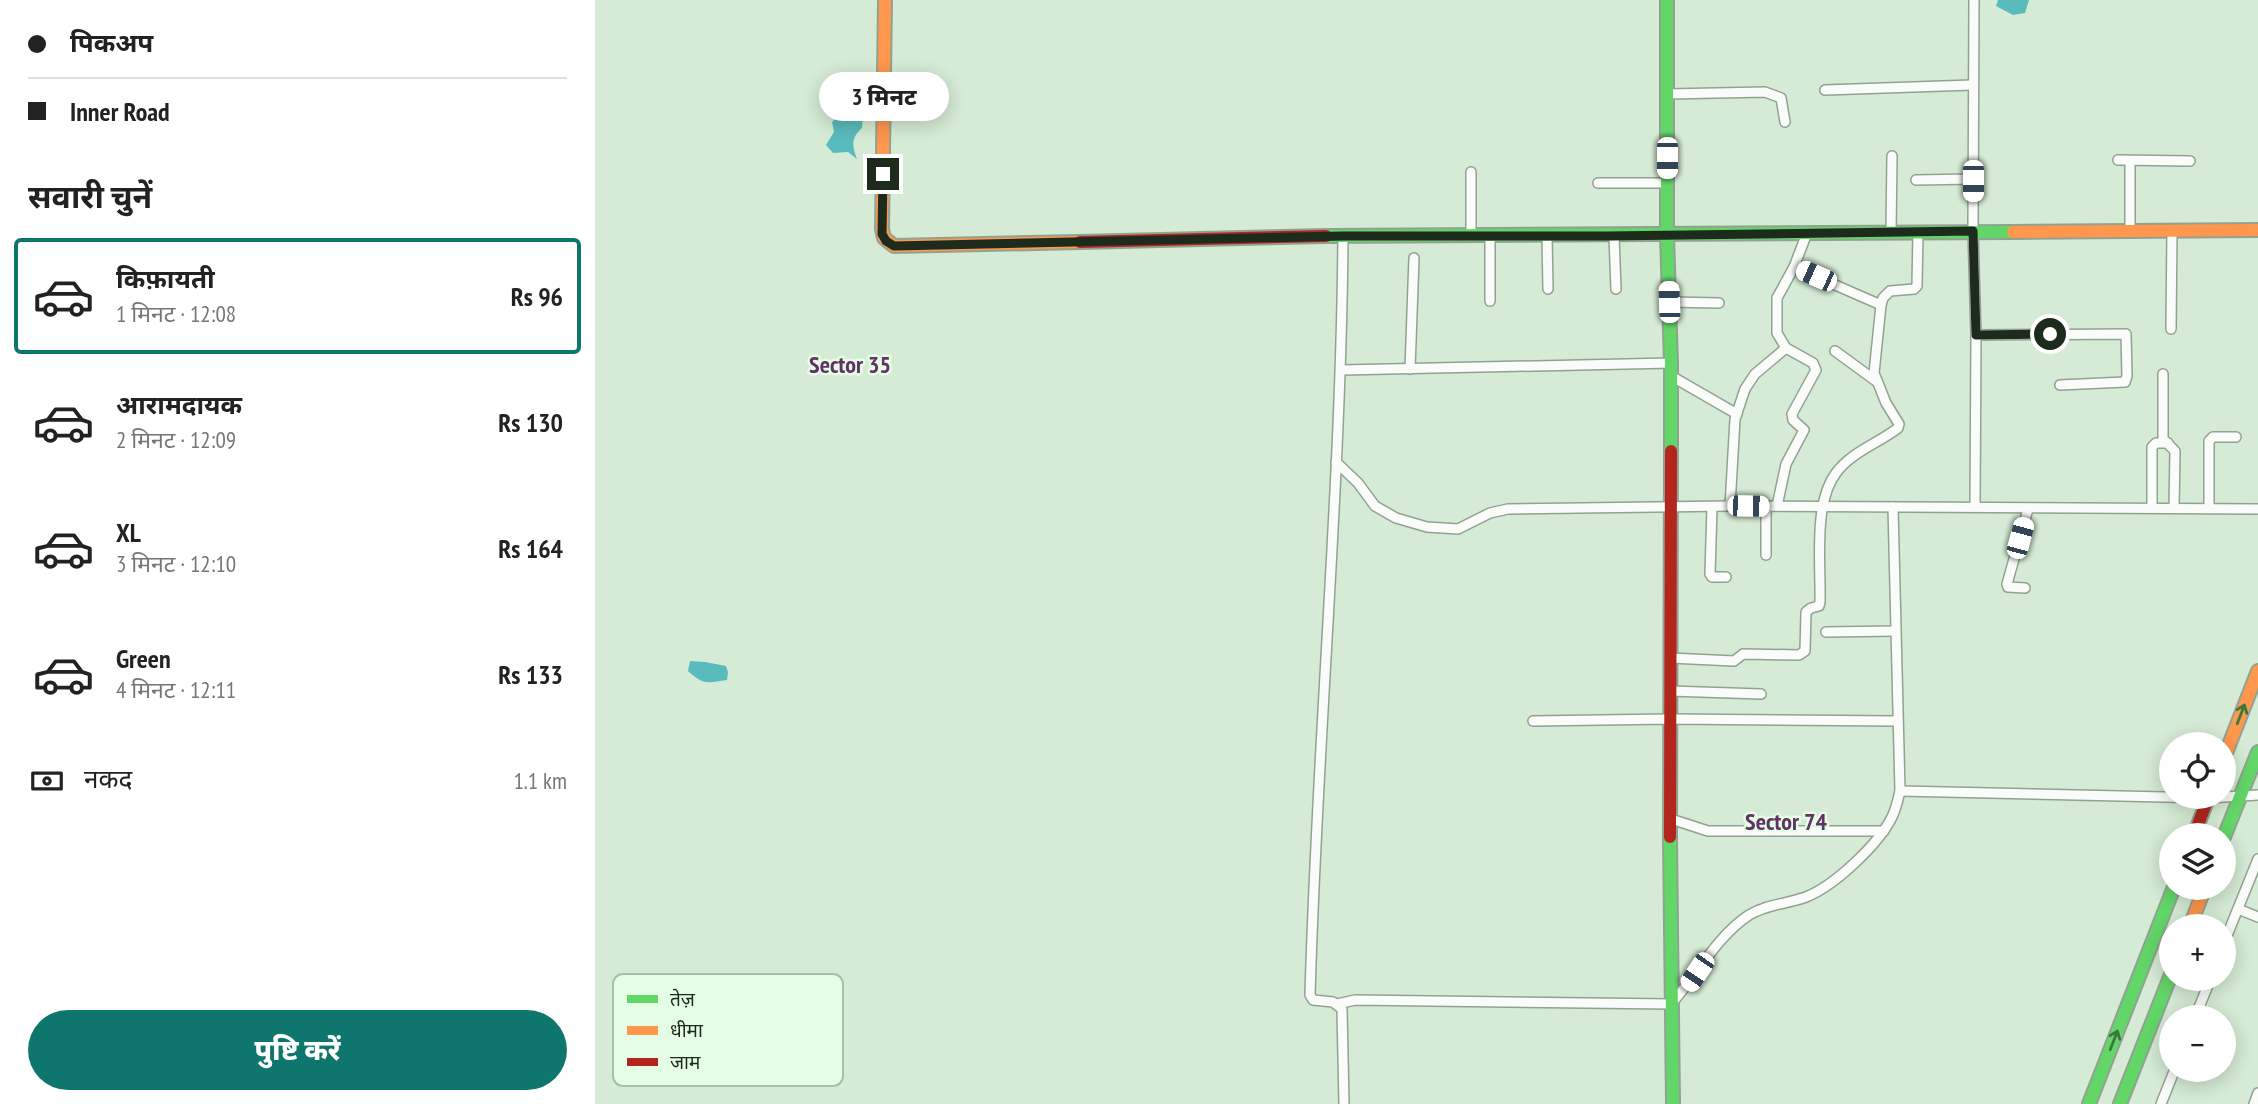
<!DOCTYPE html>
<html lang="hi">
<meta charset="utf-8">
<style>
body{margin:0;font-family:"PT Sans Narrow","Noto Sans Devanagari",sans-serif;background:#f2f2f2;color:#222;height:100vh;display:flex;flex-direction:column;font-size:26px;white-space:nowrap}
*{box-sizing:border-box;margin:0}
p{font-size:23px;color:#767676}
.icon{flex:none;width:38px;height:38px;fill:none;stroke:currentColor;stroke-width:2;stroke-linecap:round;stroke-linejoin:round}
.map{position:relative;flex:1;overflow:hidden}
.side{display:flex;flex-direction:column;background:#fff;width:595px}
.side>*{flex:none}
.top-card{display:grid;align-content:center;height:154px;padding:0 28px;background:#fff}
.tools{position:absolute;left:1564px;top:732px;display:grid;gap:14px}
.tools a{display:grid;place-items:center;width:77px;height:77px;border-radius:50%;background:#fff;box-shadow:0 4px 18px #0003;font-size:35px}
.end{position:absolute;width:32px;height:32px;margin:-16px;border:9px solid #1c2b1c;background:#fff;box-shadow:0 0 0 4px #fff}
.from{border-radius:50%}
.bubble{position:absolute;height:49px;border-radius:24px;background:#fff;box-shadow:0 4px 18px #0003;font-size:23px;font-weight:800;line-height:49px;text-align:center}
.car{position:absolute;width:21px;height:42px;margin:-21px -10px;border-radius:9px;box-shadow:0 0 5px 2px #0007;background:linear-gradient(#fff 24%,#345 0 40%,#fff 0 76%,#345 0 86%,#fff 0)}
.top-card b{display:flex;align-items:center;gap:24px;height:66px;font-size:26px}
.top-card b+b{border-top:2px solid #e0e0e0}
.top-card i{width:18px;height:18px;background:#222}
ul{padding:0;list-style:none}
li{display:flex;align-items:center;gap:21px;height:116px;margin:0 14px 10px;padding:0 14px;border:4px solid transparent;border-radius:7px}
li div{flex:1}
li b{display:block;font-size:26px}
li em{font-style:normal;font-weight:800}
li.on{border-color:#0f766e}
li>.icon{width:63px;height:63px;stroke-width:1.5}
h2{padding:0 28px;font-size:32px;line-height:84px}
.pay{display:flex;align-items:center;gap:18px;height:77px;padding:0 28px;font-size:26px}
.pay p{margin-inline-start:auto}
.button{display:flex;gap:14px;margin-top:auto;padding:14px 28px}
.button a{flex:1;height:80px;border-radius:42px;background:#0f766e;color:#fff;font-size:28px;font-weight:800;line-height:80px;text-align:center}
main{display:flex;flex:1;min-height:0}
.map>svg:first-child{display:block}
</style>
<main>
<section class="side">
<div class="top-card">
<b><i class="from"></i>पिकअप</b>
<b><i></i>Inner Road</b>
</div>
<h2>सवारी चुनें</h2>
<ul>
<li class="on"><svg class="icon" aria-label="car" viewBox="0 0 24 24"><path d="M5 17H2v-5l4-1 3-4h7l3 4 3 1v5h-3M9 17h6M6 11h13"/><circle cx="7" cy="17" r="2"/><circle cx="17" cy="17" r="2"/></svg><div><b>किफ़ायती</b><p>1 मिनट · 12:08</p></div><em>Rs 96</em></li>
<li><svg class="icon" aria-label="car" viewBox="0 0 24 24"><path d="M5 17H2v-5l4-1 3-4h7l3 4 3 1v5h-3M9 17h6M6 11h13"/><circle cx="7" cy="17" r="2"/><circle cx="17" cy="17" r="2"/></svg><div><b>आरामदायक</b><p>2 मिनट · 12:09</p></div><em>Rs 130</em></li>
<li><svg class="icon" aria-label="car" viewBox="0 0 24 24"><path d="M5 17H2v-5l4-1 3-4h7l3 4 3 1v5h-3M9 17h6M6 11h13"/><circle cx="7" cy="17" r="2"/><circle cx="17" cy="17" r="2"/></svg><div><b>XL</b><p>3 मिनट · 12:10</p></div><em>Rs 164</em></li>
<li><svg class="icon" aria-label="car" viewBox="0 0 24 24"><path d="M5 17H2v-5l4-1 3-4h7l3 4 3 1v5h-3M9 17h6M6 11h13"/><circle cx="7" cy="17" r="2"/><circle cx="17" cy="17" r="2"/></svg><div><b>Green</b><p>4 मिनट · 12:11</p></div><em>Rs 133</em></li>
</ul>
<div class="pay"><svg class="icon" aria-label="cash" viewBox="0 0 24 24"><path d="M3 7h18v10H3z"/><circle cx="12" cy="12" r="2"/></svg>नकद<p>1.1 km</p></div>
<div class="button"><a>पुष्टि करें</a></div>
</section>
<div class="map">
<svg width="1663" height="1104" viewBox="0 0 1663 1104">
<rect width="100%" height="100%" fill="#d5ebd5"/>
<g fill="#5abbbc">
<path d="M1403,0H1434L1430,13L1418,15L1401,6Z"/>
<path d="M251,108L268,116L267,128C256,138 257,145 262,159L253,152L238,153L231,145L239,132L237,122Z"/>
<path d="M95,661L110,662L131,666L133,672L132,680C112,683 108,685 93,671Z"/>
</g>
<g fill="none" stroke-linecap="round" stroke-linejoin="round">
<defs>
<g id="street">
<path d="M1379,0L1378,231L1381,335L1380,507"/>
<path d="M1230,90L1377,85"/>
<path d="M1073,94L1170,92L1186,98L1190,122"/>
<path d="M1523,160L1595,161"/>
<path d="M1535,161V231"/>
<path d="M876,172V236"/>
<path d="M1321,180L1378,179"/>
<path d="M1003,183H1072"/>
<path d="M1296,232L1297,156"/>
<path d="M748,236C746,489 722,742 715,995L718,1000L738,1002L747,1009L749,1104"/>
<path d="M952,236L953,289"/>
<path d="M1019,236L1021,289"/>
<path d="M1199,267L1286,305"/>
<path d="M895,301V236"/>
<path d="M1074,302L1124,303"/>
<path d="M1576,329L1577,231"/>
<path d="M1381,335L1531,334L1532,376L1530,382L1465,385"/>
<path d="M1240,351L1281,381"/>
<path d="M815,369L819,258"/>
<path d="M747,370L1076,363"/>
<path d="M1568,374V439L1580,451L1579,508"/>
<path d="M1076,376L1142,414"/>
<path d="M741,462L763,483L780,506L801,518L832,527L863,529L895,513L913,509L1135,506L1663,509"/>
<path d="M1135,506L1140,419L1150,389L1160,374L1191,348L1182,333V298L1199,267L1212,233"/>
<path d="M1171,506V555"/>
<path d="M1182,506L1191,464L1209,430L1198,420L1197,414L1221,370L1218,363L1191,348"/>
<path d="M1117,507L1115,574L1117,577H1131"/>
<path d="M1557,508V447L1561,443H1573"/>
<path d="M1614,508V441L1618,437H1641"/>
<path d="M1430,588L1413,587L1412,584L1433,509"/>
<path d="M1231,632L1300,631"/>
<path d="M1075,658L1139,661L1148,654L1204,655L1210,651L1211,612L1216,608L1224,606L1225,602C1226,565 1218,503 1241,473C1256,452 1284,443 1303,428L1304,424L1291,403L1279,373L1286,305L1288,298L1295,291L1319,289L1322,286L1323,232"/>
<path d="M1075,691L1166,694"/>
<path d="M938,721L1074,719L1301,721"/>
<path d="M1305,791L1613,798L1663,795"/>
<path d="M1076,819L1113,831H1289"/>
<path d="M1643,909L1663,917"/>
<path d="M1629,943L1663,859"/>
<path d="M742,1004L760,1000L1076,1004C1102,975 1121,937 1154,915C1172,904 1192,904 1211,897C1239,886 1283,845 1297,817C1301,809 1303,800 1305,791L1298,507"/>
<path d="M1600,1017L1616,978"/>
<path d="M1566,1104L1580,1069"/>
<path d="M1659,1104L1663,1093"/>
</g>
<g id="fast">
<path d="M1072,0V235L1076,363V451"/>
<path d="M731,236L1418,232"/>
<path d="M1075,837L1078,1104"/>
<path d="M1629,837L1663,752"/>
<path d="M1494,1104L1579,887"/>
<path d="M1525,1104L1577,972"/>
</g>
<g id="slow">
<path d="M290,0L287,229L289,238L299,246L485,242"/>
<path d="M1418,232L1663,230"/>
<path d="M1629,758L1663,671"/>
<path d="M1595,926L1610,887"/>
</g>
<g id="jam">
<path d="M485,242L731,236"/>
<path d="M1599,835L1614,796"/>
<path d="M1075,837L1076,451"/>
</g>
</defs>
<use href="#street" stroke="#92a292" stroke-width="12"/>
<use href="#fast" stroke="#92a292" stroke-width="16"/>
<use href="#slow" stroke="#92a292" stroke-width="16"/>
<use href="#jam" stroke="#92a292" stroke-width="16"/>
<use href="#street" stroke="#f9fcf9" stroke-width="9"/>
<use href="#fast" stroke="#63d668" stroke-width="12"/>
<use href="#slow" stroke="#ff974d" stroke-width="12"/>
<use href="#jam" stroke="#b3261e" stroke-width="12"/>
</g>
<defs><path id="oneway-shaft" d="M-6 0H5M1.5-3L5.5 0L1.5 3" fill="none" stroke-width="1.6" stroke-linecap="round" stroke-linejoin="round" transform="scale(1.75)"/></defs>
<g stroke="#3c783e">
<use href="#oneway-shaft" transform="translate(1646 714) rotate(-69)"/>
<use href="#oneway-shaft" transform="translate(1519 1040) rotate(-69)"/>
</g>
<g fill="none" stroke-linecap="round" stroke-linejoin="round">
<path stroke="#1c2b1c" stroke-width="9" d="M288,174L287,234L291,241L299,246L748,236H1012L1378,231L1381,335L1455,334"/>
</g>
<g text-anchor="middle" stroke-width="5" stroke-linejoin="round" paint-order="stroke">
<g font-size="24" font-weight="bold" fill="#613265" stroke="#e5fde4">
<text x="255" y="373">Sector 35</text>
<text x="1191" y="830">Sector 74</text>
</g>
</g>
<rect x="18" y="974" width="230" height="112" rx="10" fill="#e5fde4" stroke="#a9bea8" stroke-width="2"/>
<rect x="32" y="995" width="31" height="8" fill="#63d668"/>
<rect x="32" y="1026" width="31" height="9" fill="#ff974d"/>
<rect x="32" y="1058" width="31" height="8" fill="#b3261e"/>
<g font-size="19" fill="#1c2b1c">
<text x="75" y="1006">तेज़</text>
<text x="75" y="1037">धीमा</text>
<text x="75" y="1069">जाम</text>
</g>
</svg>
<div class="tools">
<a><svg class="icon" aria-label="locate" viewBox="0 0 24 24"><circle cx="12" cy="12" r="6"/><path d="M12 2v4M12 18v4M2 12h4M18 12h4"/></svg></a>
<a><svg class="icon" aria-label="layers" viewBox="0 0 24 24"><path d="M12 4l9 5-9 5-9-5zM3 14l9 5 9-5"/></svg></a>
<a>+</a>
<a>−</a>
</div>
<i class="end from" style="left:1455px;top:334px"></i>
<i class="end" style="left:288px;top:174px"></i>
<div class="bubble" style="left:224px;top:72px;width:130px">3 मिनट</div>
<i class="car" style="left:1072px;top:158px;rotate:180deg"></i>
<i class="car" style="left:1378px;top:181px;rotate:180deg"></i>
<i class="car" style="left:1221px;top:276px;rotate:294deg"></i>
<i class="car" style="left:1074px;top:302px;rotate:358deg"></i>
<i class="car" style="left:1153px;top:506px;rotate:91deg"></i>
<i class="car" style="left:1425px;top:538px;rotate:15deg"></i>
<i class="car" style="left:1102px;top:972px;rotate:214deg"></i>
</div>
</main>
